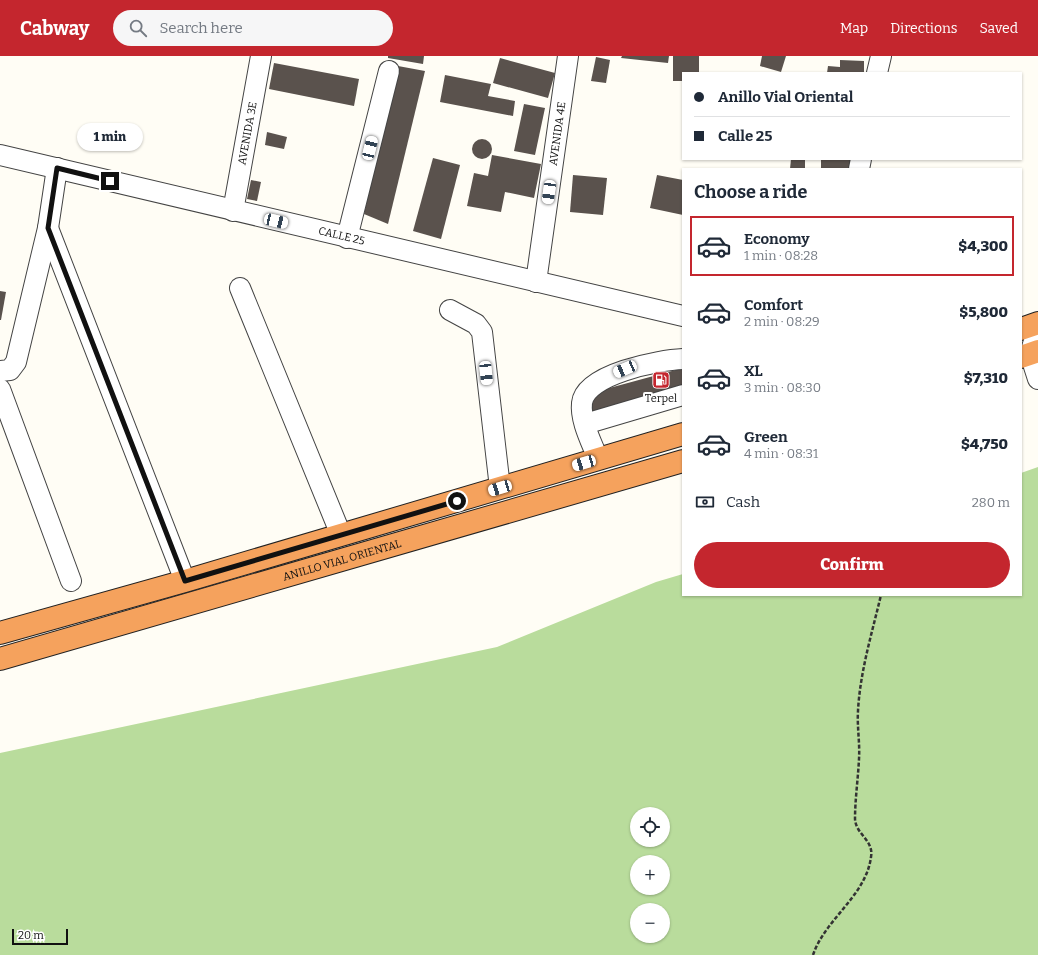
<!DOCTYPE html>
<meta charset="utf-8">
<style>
body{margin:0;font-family:Bitter,serif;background:#f6f6f7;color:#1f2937;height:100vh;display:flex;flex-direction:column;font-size:15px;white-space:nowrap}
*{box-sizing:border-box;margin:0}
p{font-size:13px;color:#747a83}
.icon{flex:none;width:22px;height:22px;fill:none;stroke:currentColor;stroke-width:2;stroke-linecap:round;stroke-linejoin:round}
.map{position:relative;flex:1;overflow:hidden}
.panel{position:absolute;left:682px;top:112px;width:340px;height:428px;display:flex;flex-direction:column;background:#fff;border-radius:0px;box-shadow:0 1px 3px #0004}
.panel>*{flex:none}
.hud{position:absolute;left:682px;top:16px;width:340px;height:88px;border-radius:0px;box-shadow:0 1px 3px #0004;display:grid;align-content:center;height:88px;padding:0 12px;background:#fff}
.fabs{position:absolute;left:630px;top:751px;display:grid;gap:8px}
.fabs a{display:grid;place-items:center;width:40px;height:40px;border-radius:50%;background:#fff;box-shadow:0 1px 3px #0004;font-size:20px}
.scale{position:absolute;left:12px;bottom:10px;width:56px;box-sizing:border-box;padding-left:4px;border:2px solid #111;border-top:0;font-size:11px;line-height:14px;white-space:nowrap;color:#111;-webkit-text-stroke:3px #fff;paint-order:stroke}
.end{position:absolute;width:18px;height:18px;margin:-9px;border:5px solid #111;background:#fff;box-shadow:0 0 0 2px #fff}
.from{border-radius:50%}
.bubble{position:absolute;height:28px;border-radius:14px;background:#fff;box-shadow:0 1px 3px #0004;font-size:13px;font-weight:800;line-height:28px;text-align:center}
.car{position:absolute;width:12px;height:24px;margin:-12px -6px;border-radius:5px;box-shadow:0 0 3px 1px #0007;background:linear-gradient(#fff 24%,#345 0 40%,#fff 0 76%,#345 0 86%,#fff 0)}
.hud b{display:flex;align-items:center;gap:14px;height:38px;font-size:15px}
.hud b+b{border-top:1px solid #e0e1e3}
.hud i{width:10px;height:10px;background:#1f2937}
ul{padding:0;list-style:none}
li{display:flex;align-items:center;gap:12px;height:60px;margin:0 8px 6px;padding:0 4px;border:2px solid transparent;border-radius:0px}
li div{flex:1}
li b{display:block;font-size:15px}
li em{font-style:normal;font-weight:800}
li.current{border-color:#c4262e}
li>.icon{width:36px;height:36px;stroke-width:1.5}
h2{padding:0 12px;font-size:18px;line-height:48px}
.pay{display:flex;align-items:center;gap:10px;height:44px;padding:0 12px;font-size:15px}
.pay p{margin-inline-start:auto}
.cta{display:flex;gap:8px;margin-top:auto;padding:8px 12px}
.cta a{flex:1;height:46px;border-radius:24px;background:#c4262e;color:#fff;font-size:16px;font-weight:800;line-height:46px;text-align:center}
header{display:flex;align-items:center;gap:24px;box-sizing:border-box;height:56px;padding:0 20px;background:#c4262e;color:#fff}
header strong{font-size:19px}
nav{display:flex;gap:22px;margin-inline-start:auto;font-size:14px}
.search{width:280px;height:36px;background:#f6f6f7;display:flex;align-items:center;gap:10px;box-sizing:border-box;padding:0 14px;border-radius:22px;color:#747a83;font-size:15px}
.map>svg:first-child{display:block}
</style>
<header>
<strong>Cabway</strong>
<div class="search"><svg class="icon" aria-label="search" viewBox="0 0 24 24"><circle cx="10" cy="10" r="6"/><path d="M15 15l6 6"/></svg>Search here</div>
<nav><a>Map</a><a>Directions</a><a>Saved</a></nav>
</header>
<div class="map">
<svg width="1038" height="899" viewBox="0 0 1038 899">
<rect width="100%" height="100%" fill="#fffdf5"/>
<path fill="#b9dc9c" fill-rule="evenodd" d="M1038,411V899H0V697L497,591L656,526L683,518V539H1021V417ZM637,758H663V784H637ZM637,806H663V832H637ZM637,854H663V880H637Z"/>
<g fill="#5a524d">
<path d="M388,0H424L423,8L388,2Z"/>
<path d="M622,0H669L668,7L621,2Z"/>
<path d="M673,0H699V17H683V25H673Z"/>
<path d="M762,0H786L781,16L760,10Z"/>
<path d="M596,1L610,4L606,27L591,25Z"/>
<path d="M500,2L555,17L548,42L493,27Z"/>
<path d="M840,4L864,5V17H827L828,10L840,11Z"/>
<path d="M274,7L359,23L354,50L269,33Z"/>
<path d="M398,10L425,15L388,168L364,158Z"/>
<path d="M445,19L491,28L488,40L515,45L513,60L440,46Z"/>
<path d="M524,48L545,52L535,99L514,95Z"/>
<path d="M267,76L287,81L284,93L265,89Z"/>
<circle cx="482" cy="93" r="10"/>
<path d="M492,99L541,108L534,142L505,136L501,156L467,150L474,117L488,120Z"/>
<path d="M433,102L460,109L441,183L413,175Z"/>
<path d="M791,103H805V113H790Z"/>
<path d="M821,103H856L855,113H821Z"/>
<path d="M573,119L607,122L603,159L570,156Z"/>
<path d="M657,119L683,124V159L650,152Z"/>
<path d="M251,124L261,126L257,145L247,143Z"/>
<path d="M0,235L6,236L1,264H0Z"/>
<path d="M683,312V336L593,355L591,352V337Z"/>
</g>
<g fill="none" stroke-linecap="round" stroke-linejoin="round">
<defs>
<g id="minor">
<path d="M877,17L881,0"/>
<path id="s1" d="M0,99L683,260"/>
<path d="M859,113L861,103"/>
<path id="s2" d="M233,155L261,0"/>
<path d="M48,172L185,525"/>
<path d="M347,182L389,15"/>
<path id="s3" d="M536,226L568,0"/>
<path d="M240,232L341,479"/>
<path d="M450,254L476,268L482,276L500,432"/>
<path d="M1038,272L1030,298L1038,323"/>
<path d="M0,315L10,314L16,306L48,172L57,112"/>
<path d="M0,333L71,525"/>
<path d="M585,368L683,339"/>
<path d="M598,403C592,387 580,365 582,347C585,318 659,304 683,303"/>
</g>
<g id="highway">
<path d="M1021,273L1038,267"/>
<path d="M1021,301L1038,295"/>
<path d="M0,577L185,525L683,378"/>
<path id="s4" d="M0,603L683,405"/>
</g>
</defs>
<use href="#minor" stroke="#444" stroke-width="22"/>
<use href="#highway" stroke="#222" stroke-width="24"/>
<path stroke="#333" stroke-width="2.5" stroke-dasharray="4 2" stroke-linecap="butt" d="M813,899C825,863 866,840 871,801C874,784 856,779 855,763C855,744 858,723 859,703C860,687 857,671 858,655C860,616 872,577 881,539"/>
<use href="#minor" stroke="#fff" stroke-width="20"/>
<use href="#highway" stroke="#f5a25d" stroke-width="22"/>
</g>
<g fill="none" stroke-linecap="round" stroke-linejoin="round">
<path stroke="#111" stroke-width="5" d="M110,125L57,112L48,172L185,525L457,445"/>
</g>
<defs>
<symbol id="fuel-square" viewBox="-11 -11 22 22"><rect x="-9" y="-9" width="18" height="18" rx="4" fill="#c4262e" stroke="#fff"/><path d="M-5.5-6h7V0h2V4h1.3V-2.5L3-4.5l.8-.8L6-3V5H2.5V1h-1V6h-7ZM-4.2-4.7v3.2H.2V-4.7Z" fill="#fff"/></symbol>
</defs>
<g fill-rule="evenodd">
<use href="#fuel-square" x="651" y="314" width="20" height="20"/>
</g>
<g text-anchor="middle" stroke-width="4" stroke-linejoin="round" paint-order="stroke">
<g font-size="11" fill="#111" stroke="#fff">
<text dy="4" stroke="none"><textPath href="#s2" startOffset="79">AVENIDA 3E</textPath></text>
<text dy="4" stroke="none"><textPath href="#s3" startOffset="150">AVENIDA 4E</textPath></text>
<text dy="4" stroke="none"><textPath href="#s1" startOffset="351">CALLE 25</textPath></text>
<text dy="4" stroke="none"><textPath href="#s4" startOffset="356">ANILLO VIAL ORIENTAL</textPath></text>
</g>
<g font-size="11" fill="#111" stroke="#fff">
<text x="661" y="346">Terpel</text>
</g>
</g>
</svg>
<div class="fabs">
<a><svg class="icon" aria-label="locate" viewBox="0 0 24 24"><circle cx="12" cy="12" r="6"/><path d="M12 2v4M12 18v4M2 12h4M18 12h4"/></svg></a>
<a>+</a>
<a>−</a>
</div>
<div class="scale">20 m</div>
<i class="end from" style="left:457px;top:445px"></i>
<i class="end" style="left:110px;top:125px"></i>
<div class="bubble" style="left:77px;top:67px;width:66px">1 min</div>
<i class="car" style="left:370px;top:92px;rotate:14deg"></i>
<i class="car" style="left:549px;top:136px;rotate:188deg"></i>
<i class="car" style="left:276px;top:165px;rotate:103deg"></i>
<i class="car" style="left:625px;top:313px;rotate:247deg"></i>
<i class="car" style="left:486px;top:317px;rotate:174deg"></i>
<i class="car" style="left:584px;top:407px;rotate:254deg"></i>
<i class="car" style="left:500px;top:432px;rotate:253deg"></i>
<div class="hud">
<b><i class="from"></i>Anillo Vial Oriental</b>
<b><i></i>Calle 25</b>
</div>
<section class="panel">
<h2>Choose a ride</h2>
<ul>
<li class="current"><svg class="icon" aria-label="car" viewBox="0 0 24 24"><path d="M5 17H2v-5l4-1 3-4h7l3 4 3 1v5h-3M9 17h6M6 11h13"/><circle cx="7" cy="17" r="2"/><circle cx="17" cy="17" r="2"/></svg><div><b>Economy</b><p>1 min · 08:28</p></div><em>$4,300</em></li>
<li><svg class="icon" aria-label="car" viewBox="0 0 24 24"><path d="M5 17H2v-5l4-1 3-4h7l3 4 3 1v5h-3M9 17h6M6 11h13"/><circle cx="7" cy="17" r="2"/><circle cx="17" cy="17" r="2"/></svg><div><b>Comfort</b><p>2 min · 08:29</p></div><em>$5,800</em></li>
<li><svg class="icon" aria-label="car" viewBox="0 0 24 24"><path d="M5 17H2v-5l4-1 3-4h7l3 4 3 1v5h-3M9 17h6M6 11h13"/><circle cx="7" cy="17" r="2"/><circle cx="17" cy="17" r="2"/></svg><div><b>XL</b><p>3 min · 08:30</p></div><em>$7,310</em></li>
<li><svg class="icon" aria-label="car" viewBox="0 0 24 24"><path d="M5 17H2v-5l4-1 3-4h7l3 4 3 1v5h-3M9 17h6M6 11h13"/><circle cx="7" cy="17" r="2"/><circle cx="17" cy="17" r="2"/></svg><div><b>Green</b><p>4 min · 08:31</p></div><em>$4,750</em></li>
</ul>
<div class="pay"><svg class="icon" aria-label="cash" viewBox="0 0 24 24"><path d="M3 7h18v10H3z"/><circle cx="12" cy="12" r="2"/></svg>Cash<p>280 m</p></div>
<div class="cta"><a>Confirm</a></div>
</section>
</div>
